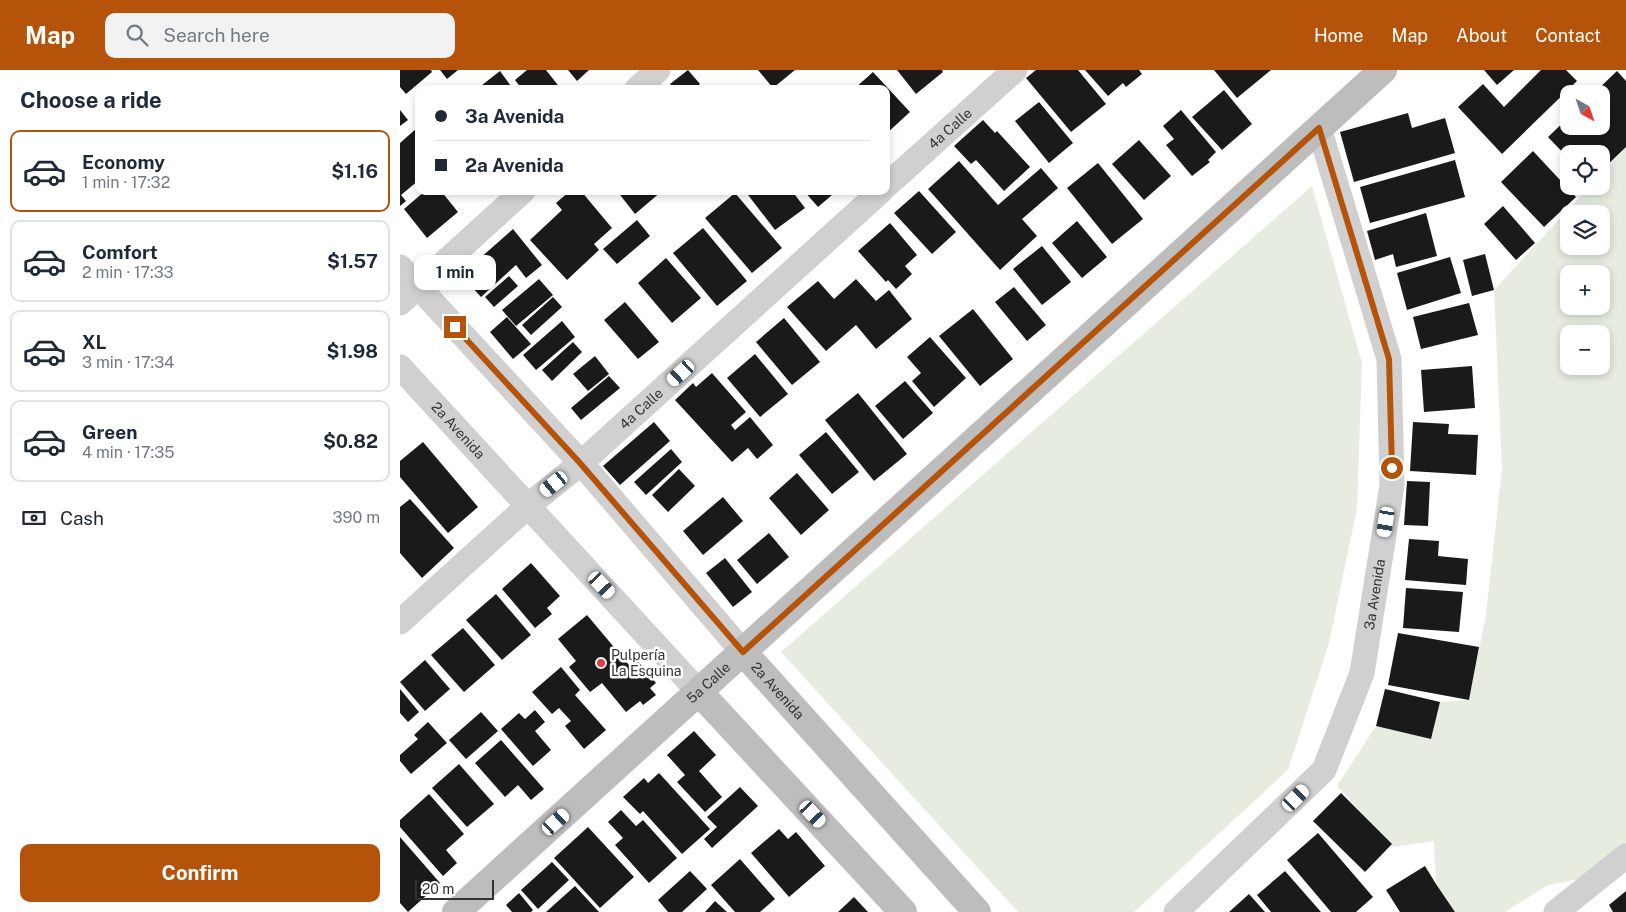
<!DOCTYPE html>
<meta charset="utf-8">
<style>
body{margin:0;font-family:"Public Sans",sans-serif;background:#f2f2f3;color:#1f2937;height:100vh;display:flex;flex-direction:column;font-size:19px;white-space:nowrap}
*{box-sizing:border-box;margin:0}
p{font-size:16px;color:#747a83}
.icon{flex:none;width:28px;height:28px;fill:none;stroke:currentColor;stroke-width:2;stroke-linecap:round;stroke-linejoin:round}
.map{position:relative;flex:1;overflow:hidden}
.panel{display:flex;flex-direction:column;background:#fff;width:400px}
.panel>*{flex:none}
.banner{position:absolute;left:15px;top:15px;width:475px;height:110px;border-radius:10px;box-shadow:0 2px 8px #0003;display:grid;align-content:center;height:110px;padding:0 20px;background:#fff}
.needle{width:32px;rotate:140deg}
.fabs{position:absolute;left:1160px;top:15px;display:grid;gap:10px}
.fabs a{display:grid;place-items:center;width:50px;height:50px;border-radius:10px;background:#fff;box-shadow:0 2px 8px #0003;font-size:25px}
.scale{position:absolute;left:15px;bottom:12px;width:79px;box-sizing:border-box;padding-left:5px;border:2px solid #333;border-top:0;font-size:14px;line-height:18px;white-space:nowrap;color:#333;-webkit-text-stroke:4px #fff;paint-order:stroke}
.end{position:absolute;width:22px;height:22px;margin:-11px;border:6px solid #b45309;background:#fff;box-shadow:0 0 0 2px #fff}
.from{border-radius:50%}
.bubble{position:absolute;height:35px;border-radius:10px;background:#fff;box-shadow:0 2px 8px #0003;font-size:16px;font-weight:700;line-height:35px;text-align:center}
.car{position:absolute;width:15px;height:30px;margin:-15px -8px;border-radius:6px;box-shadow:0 0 4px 1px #0007;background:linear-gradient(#fff 24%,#345 0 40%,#fff 0 76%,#345 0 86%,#fff 0)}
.banner b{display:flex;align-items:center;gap:18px;height:48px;font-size:19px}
.banner b+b{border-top:1px solid #e0e1e3}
.banner i{width:12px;height:12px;background:#1f2937}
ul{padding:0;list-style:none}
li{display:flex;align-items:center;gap:15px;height:82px;margin:0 10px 8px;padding:0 10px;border:2px solid #e0e1e3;border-radius:10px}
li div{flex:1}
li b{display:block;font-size:19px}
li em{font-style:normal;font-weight:700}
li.active{border-color:#b45309}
li>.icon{width:45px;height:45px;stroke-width:1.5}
h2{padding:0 20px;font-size:22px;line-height:60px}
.pay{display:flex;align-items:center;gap:12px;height:55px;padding:0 20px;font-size:19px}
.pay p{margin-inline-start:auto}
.button{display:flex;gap:10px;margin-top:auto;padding:10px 20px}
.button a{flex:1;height:58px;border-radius:10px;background:#b45309;color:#fff;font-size:20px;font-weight:700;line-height:58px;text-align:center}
header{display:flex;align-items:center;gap:30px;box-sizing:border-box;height:70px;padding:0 25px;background:#b45309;color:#fff}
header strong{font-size:24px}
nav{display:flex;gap:28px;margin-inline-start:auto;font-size:18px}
.search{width:350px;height:45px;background:#f2f2f3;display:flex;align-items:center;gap:12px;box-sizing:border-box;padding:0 18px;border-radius:10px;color:#747a83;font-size:19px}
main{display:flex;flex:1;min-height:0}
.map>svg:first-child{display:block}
</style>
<header>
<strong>Map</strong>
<div class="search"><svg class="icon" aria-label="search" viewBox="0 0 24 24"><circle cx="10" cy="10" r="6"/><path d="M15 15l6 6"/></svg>Search here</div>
<nav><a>Home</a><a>Map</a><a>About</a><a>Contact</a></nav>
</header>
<main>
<section class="panel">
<h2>Choose a ride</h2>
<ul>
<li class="active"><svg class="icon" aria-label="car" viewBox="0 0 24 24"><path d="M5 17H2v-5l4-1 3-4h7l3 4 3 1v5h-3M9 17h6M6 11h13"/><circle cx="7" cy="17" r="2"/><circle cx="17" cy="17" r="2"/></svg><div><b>Economy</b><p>1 min · 17:32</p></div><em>$1.16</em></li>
<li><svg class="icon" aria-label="car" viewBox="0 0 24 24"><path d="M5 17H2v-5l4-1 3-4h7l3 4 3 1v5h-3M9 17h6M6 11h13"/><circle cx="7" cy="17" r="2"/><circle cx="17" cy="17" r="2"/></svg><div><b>Comfort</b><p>2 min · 17:33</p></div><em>$1.57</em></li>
<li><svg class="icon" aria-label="car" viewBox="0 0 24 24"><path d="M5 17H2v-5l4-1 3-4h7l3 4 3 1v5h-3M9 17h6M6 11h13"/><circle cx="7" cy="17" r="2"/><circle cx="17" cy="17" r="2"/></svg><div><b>XL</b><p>3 min · 17:34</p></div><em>$1.98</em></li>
<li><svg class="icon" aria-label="car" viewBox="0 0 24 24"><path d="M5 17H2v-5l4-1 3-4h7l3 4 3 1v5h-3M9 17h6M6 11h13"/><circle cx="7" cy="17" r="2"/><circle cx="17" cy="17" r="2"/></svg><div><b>Green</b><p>4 min · 17:35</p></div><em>$0.82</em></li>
</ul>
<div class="pay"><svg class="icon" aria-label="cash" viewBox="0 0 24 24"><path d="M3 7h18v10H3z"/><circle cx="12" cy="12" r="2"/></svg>Cash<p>390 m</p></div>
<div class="button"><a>Confirm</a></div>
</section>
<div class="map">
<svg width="1226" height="842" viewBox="0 0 1226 842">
<rect width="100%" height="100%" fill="#fff"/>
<g fill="#e6ecdf" fill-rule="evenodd">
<path d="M1226,77V775L1185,808L1148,815L1105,842H1055L1036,814L1034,771L993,777L937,716L976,656L1031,669L1040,632L1069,630L1086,544L1102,398L1094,220L1190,116H1201V104ZM1169,144H1201V176H1169ZM1169,204H1201V236H1169ZM1169,264H1201V296H1169Z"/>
<path d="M912,116L962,293L957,438L929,573L888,700L734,842H618L381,582Z"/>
</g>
<g fill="#1a1a1a">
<path d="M0,0H31L32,2L6,24L0,17Z"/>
<path d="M40,0H58L47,9Z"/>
<path d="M127,0H146L161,19H122L115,10Z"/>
<path d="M168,0H189L177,11Z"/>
<path d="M288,0L300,14L294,19H275L270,14Z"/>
<path d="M358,0H395L373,18Z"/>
<path d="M497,0H542L543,2L516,24Z"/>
<path d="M636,0H678L706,34L671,62L626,8Z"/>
<path d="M685,0H739L742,4L726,17L723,13L708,26Z"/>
<path d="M814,0H871L837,28Z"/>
<path d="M1084,0H1114L1097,15Z"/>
<path d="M1141,0H1166L1177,11L1102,84L1058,37L1083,14L1104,37Z"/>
<path d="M100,1L113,19H77Z"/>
<path d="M1217,1L1226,11V77L1201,101V84H1169V89L1148,67L1169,47V56H1201V24H1193Z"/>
<path d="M473,2L510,42L486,64V19H454Z"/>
<path d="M824,20L852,54L822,80L792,47Z"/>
<path d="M639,32L673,73L649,93L615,51Z"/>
<path d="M0,40L8,50L0,56Z"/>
<path d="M781,40L816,82L808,90L810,92L792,106L766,75L774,69L763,56Z"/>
<path d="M1008,43L1012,58L1045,48L1055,83L954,112L940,62Z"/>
<path d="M583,50L595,63L597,61L630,97L604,121L576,90L571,94L554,76Z"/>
<path d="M17,58L19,110L1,125L6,131L0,136V73Z"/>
<path d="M739,70L771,106L744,130L712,94Z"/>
<path d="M1133,81L1176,127L1144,157L1101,112Z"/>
<path d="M1055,90L1065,127L970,153L960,117Z"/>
<path d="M559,91L598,135L641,98L658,118L622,149L637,166L600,200L528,119Z"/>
<path d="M698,93L743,149L712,174L667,118Z"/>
<path d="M25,121H41L58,142L27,168L4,139Z"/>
<path d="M170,121H181L212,158L194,174L199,180L167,210L130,170L162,140L156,133Z"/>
<path d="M217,121H262L235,144Z"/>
<path d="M345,121H392L405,138L375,160Z"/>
<path d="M404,121H428L432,125L418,137Z"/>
<path d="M519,121L556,162L532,184L494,143Z"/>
<path d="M335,123L382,178L352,203L305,148Z"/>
<path d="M1103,136L1135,173L1116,190L1084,154Z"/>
<path d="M1026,143L1037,186L996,197L993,184L975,190L967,161Z"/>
<path d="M237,150L250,166L217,194L203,179Z"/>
<path d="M677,151L707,187L682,208L652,173Z"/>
<path d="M490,153L517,185L505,196L512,204L496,219L488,210L486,212L458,181Z"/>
<path d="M303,158L347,211L317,236L273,183Z"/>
<path d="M113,159L142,195L126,208L116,195L81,227L61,205Z"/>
<path d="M642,176L671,212L642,235L613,199Z"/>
<path d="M1085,184L1094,220L1072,226L1063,190Z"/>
<path d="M1050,187L1061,223L1007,240L997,203Z"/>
<path d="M266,188L301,228L272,253L238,213Z"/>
<path d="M109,206L118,216L94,237L85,227Z"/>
<path d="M139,209L153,225L116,256L102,240Z"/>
<path d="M456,209L476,231L489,220L512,249L476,279L456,255L426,281L387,237L418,211L434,229Z"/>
<path d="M614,217L646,255L627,271L595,232Z"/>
<path d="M153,227L162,237L131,265L122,255Z"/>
<path d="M225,232L259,272L238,289L204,250Z"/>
<path d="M1069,233L1078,265L1021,279L1013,247Z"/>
<path d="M573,239L613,289L580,316L539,266Z"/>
<path d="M107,247L131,274L113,289L90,262Z"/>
<path d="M384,248L420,292L392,315L356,272Z"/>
<path d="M162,251L175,267L136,300L123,285Z"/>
<path d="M530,267L566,308L534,337L512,311L521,303L507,287Z"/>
<path d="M173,272L182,282L152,311L142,300Z"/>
<path d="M355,284L388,324L360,347L327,308Z"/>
<path d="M195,286L209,304L188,321L173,304Z"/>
<path d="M1072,296L1075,338L1024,342L1021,300Z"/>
<path d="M312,303L346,342L331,355L335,360L350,347L373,375L357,389L348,378L332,392L275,330L293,313L296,317Z"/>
<path d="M209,306L220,318L181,350L171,338Z"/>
<path d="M505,311L533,343L503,369L475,336Z"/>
<path d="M458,323L507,384L474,411L425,350Z"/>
<path d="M254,352L270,371L220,415L203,396Z"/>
<path d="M1013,352L1049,354L1048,364L1078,365L1076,405L1010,401Z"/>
<path d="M426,362L459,402L432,424L399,385Z"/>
<path d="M23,372L78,437L48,463L0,407V391Z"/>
<path d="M271,379L282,392L246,425L234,412Z"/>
<path d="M279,399L295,416L268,442L252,425Z"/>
<path d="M397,403L429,440L401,465L369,428Z"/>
<path d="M1007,411L1030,412L1028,456L1004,455Z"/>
<path d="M323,427L343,451L303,485L283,461Z"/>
<path d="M10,429L54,478L22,508L0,483V437Z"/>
<path d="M369,463L389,487L357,514L337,490Z"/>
<path d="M1009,469L1039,471L1038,486L1068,489L1066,515L1005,510Z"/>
<path d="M325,488L352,522L333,537L306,503Z"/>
<path d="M131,493L160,526L147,538L152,544L135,558L102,519Z"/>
<path d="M1006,518L1063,522L1059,562L1003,558Z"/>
<path d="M96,524L131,565L102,590L66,550Z"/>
<path d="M187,545L229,595L236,589L256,613L250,618L256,625L243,635L240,631L226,642L202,613L190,622L169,597L176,591L158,569Z"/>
<path d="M63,558L95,595L64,622L31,585Z"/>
<path d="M998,563L1079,577L1069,630L988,615Z"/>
<path d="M25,590L50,619L25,641L0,612Z"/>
<path d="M161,597L180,620L175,625L206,660L184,679L165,656L171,651L159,638L152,644L132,622Z"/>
<path d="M0,619L19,642L8,652L0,643Z"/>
<path d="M985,619L1040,632L1031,669L976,656Z"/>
<path d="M135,640L145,652L135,661L151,680L133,696L101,659L119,643L125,649Z"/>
<path d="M81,642L98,661L66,689L49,670Z"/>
<path d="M28,652L47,673L11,704L0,691V685L18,669L14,665Z"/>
<path d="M294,661L316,685L299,701L322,727L305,742L277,712L285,705L267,685Z"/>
<path d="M101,670L144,719L131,730L118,715L105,727L75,693Z"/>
<path d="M59,694L94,734L67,757L32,718Z"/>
<path d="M259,703L310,759L282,784L243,741L240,744L223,727L244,708L248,713Z"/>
<path d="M340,717L358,736L312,778L304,769L317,757L307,747Z"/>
<path d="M941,723L992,774L965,802L913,751Z"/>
<path d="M29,724L64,764L46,780L57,793L43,806L0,757V750Z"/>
<path d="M221,740L236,756L243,750L277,788L249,813L215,775L223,768L208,752Z"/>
<path d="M188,757L234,807L200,838L154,788Z"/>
<path d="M379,759L388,769L396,762L425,796L389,827L351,783Z"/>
<path d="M918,763L973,827L956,842H931L887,790Z"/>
<path d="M0,767L40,813L8,842L0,833Z"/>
<path d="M340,789L375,829L360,842H335L311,815Z"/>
<path d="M152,792L169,810L138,839L121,820Z"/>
<path d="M1025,796L1036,814L1055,842H1000L986,820Z"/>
<path d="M290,801L307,819L282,842H268L258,830Z"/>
<path d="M885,801L921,842H871L857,825Z"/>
<path d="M175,816L199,842H146Z"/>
<path d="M1226,821V842H1213L1209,835Z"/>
<path d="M119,823L133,840L131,842H112L106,835Z"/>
<path d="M849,824L865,842H829Z"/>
<path d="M454,827L468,842H438Z"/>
<path d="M315,831L327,842H305Z"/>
</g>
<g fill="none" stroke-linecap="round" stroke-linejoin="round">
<g stroke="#d0d0d0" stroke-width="25">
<path d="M237,19L258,0"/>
<path id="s1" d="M486,116L615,0"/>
<path d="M0,197L181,393L343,582"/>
<path d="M0,233L123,121"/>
<path id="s2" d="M0,297L299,622"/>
<path id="s3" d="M0,552L129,435L181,393L481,121"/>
<path id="s4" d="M776,842L924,700L962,603L992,415L989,289L919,58"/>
<path d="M1156,842L1226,786"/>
</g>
<g stroke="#bdbdbd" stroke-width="28">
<path id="s5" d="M343,582L577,842"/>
<path d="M299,622L503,842"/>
<path id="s6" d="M56,842L983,0"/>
</g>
</g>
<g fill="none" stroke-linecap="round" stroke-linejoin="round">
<path stroke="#b45309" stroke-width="6" d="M55,257L180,393L343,582L919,58L989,289L992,398"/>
</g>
<circle fill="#e63946" stroke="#fff" stroke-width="2" cx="201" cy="593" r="5"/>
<g text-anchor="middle" stroke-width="5" stroke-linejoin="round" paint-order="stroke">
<g font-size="14" fill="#333" stroke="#fff">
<text dy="5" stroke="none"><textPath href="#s1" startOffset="86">4a Calle</textPath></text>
<text dy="5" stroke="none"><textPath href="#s3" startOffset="322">4a Calle</textPath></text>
<text dy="5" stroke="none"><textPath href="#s2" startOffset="86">2a Avenida</textPath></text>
<text dy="5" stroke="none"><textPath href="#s4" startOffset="389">3a Avenida</textPath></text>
<text dy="5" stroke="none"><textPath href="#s6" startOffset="341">5a Calle</textPath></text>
<text dy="5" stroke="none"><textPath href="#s5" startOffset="52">2a Avenida</textPath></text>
</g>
<g font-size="14" fill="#333" stroke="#fff" text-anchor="start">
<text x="211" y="590">Pulpería<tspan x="211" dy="16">La Esquina</tspan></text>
</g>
</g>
</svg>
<div class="fabs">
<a><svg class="needle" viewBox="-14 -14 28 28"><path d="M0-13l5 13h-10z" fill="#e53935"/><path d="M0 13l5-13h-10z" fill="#747a83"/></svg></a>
<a><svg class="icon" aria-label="locate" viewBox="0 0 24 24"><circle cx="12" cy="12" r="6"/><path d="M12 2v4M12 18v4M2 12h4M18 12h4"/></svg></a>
<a><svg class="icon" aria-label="layers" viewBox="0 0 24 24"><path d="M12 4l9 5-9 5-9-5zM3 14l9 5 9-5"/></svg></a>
<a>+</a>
<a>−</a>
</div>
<div class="scale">20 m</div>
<i class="end from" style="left:992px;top:398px"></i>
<i class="end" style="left:55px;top:257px"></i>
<div class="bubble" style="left:14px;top:185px;width:82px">1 min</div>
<i class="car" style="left:281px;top:303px;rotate:228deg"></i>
<i class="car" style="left:154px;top:414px;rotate:231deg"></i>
<i class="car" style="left:986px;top:452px;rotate:189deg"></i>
<i class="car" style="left:202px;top:515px;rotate:137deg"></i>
<i class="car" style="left:896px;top:728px;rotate:45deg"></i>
<i class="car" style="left:413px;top:744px;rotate:137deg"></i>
<i class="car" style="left:156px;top:752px;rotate:48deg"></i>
<div class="banner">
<b><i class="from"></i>3a Avenida</b>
<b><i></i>2a Avenida</b>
</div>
</div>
</main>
